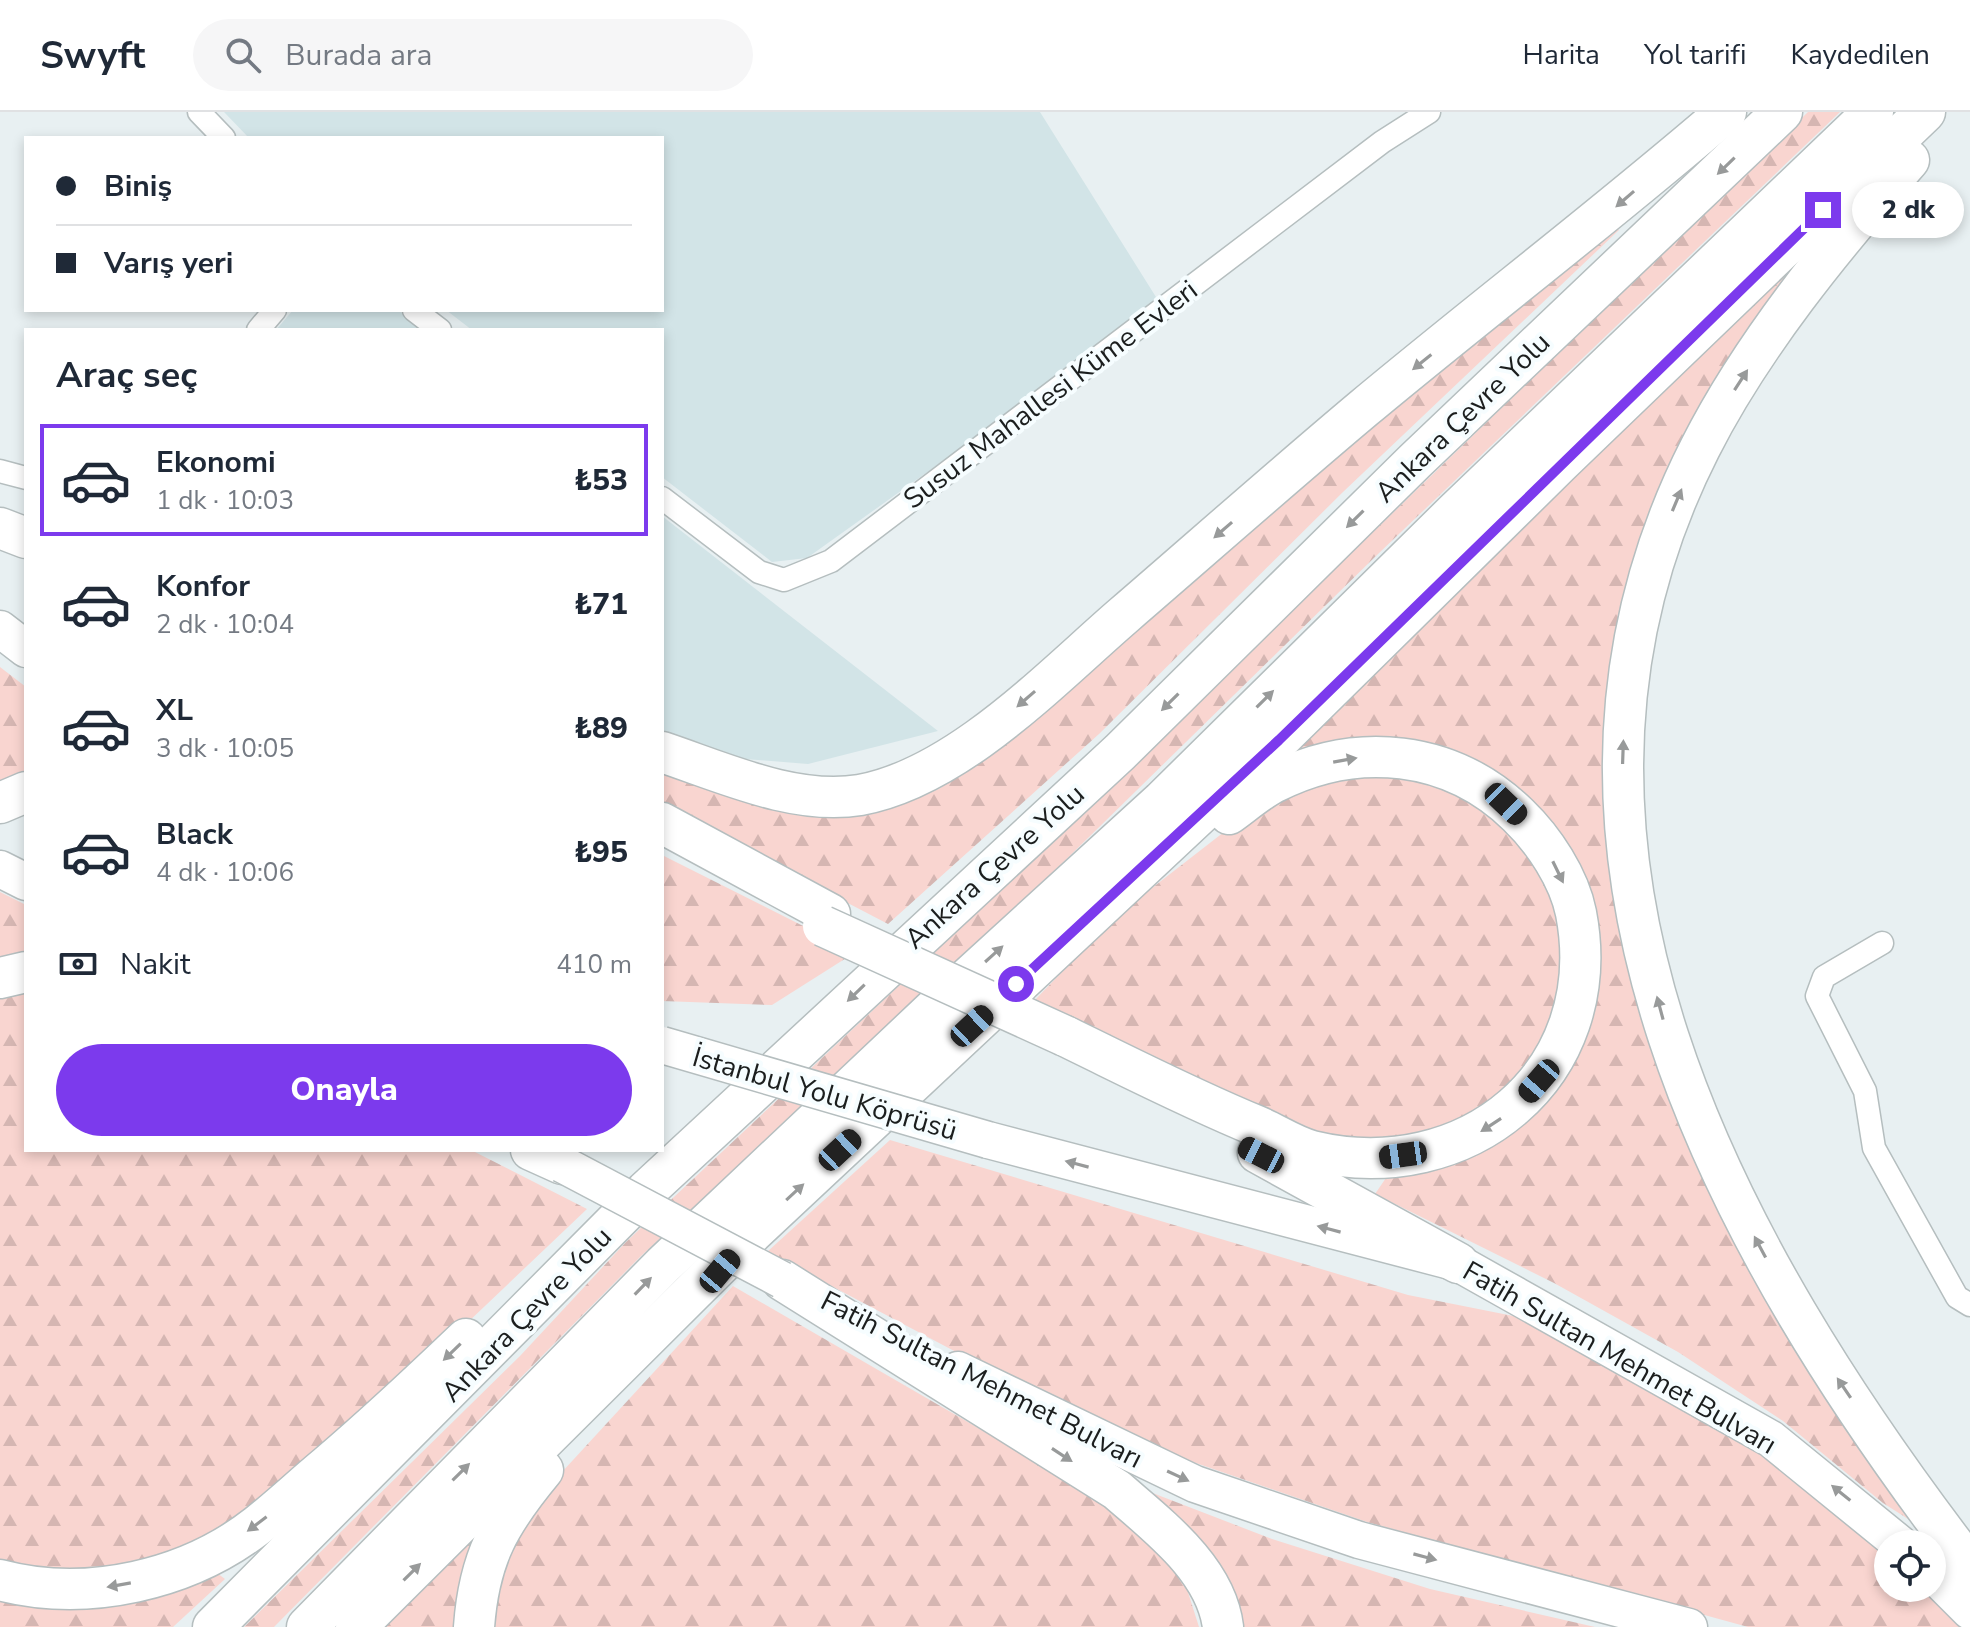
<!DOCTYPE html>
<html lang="tr">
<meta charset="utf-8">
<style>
body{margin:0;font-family:"Nunito Sans",sans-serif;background:#f6f6f7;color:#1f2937;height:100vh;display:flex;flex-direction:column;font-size:30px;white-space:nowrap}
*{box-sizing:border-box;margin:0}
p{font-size:26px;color:#747a83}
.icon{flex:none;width:44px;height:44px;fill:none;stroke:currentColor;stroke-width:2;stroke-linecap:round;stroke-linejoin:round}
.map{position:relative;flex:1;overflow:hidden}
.side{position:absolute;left:24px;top:216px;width:640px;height:824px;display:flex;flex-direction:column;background:#fff;border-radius:0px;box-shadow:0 4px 12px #0003}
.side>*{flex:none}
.hud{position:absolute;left:24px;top:24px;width:640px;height:176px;border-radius:0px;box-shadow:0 4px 12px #0003;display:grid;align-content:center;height:176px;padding:0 32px;background:#fff}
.tools{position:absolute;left:1874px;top:1418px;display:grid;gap:16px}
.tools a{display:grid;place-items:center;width:72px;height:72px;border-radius:50%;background:#fff;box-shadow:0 4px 12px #0003;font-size:40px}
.end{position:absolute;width:36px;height:36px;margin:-18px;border:10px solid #7c3aed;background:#fff;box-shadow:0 0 0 4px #fff}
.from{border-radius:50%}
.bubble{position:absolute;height:56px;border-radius:28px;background:#fff;box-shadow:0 4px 12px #0003;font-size:26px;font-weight:800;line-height:56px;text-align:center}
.car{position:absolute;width:24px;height:48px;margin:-24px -12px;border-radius:10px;box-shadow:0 0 6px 2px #0007;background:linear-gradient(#222 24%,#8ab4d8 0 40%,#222 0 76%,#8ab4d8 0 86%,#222 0)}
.hud b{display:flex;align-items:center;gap:28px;height:76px;font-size:30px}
.hud b+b{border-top:2px solid #e0e1e3}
.hud i{width:20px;height:20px;background:#1f2937}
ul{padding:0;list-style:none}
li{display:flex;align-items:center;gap:24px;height:112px;margin:0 16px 12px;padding:0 16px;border:4px solid transparent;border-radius:0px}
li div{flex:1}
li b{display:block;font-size:30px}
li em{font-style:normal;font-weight:800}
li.selected{border-color:#7c3aed}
li>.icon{width:72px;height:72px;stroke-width:1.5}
h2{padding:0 32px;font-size:36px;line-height:96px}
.pay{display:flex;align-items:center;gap:20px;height:88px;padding:0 32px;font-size:30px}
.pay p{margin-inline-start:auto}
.cta{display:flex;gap:16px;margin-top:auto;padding:16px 32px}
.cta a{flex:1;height:92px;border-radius:48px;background:#7c3aed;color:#fff;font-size:32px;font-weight:800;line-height:92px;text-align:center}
header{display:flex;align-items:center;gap:48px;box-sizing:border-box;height:112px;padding:0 40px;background:#fff;border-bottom:2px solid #e0e1e3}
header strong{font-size:38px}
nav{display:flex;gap:44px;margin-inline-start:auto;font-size:28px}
.search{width:560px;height:72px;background:#f6f6f7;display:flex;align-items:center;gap:20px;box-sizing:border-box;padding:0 28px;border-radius:44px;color:#747a83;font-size:30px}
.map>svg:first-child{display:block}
</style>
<header>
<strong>Swyft</strong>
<div class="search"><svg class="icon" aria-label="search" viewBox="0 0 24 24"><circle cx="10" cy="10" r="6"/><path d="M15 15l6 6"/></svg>Burada ara</div>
<nav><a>Harita</a><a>Yol tarifi</a><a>Kaydedilen</a></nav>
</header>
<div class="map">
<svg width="1970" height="1515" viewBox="0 0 1970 1515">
<defs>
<pattern id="forest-firs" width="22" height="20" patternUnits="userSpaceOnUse" patternTransform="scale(2)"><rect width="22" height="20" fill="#f9d5d0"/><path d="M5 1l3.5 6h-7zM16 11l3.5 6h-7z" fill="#d5b6b2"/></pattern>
</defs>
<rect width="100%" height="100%" fill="#e8f0f2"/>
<g fill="#d2e4e7">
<path d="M224,0H1040L1161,193L807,446L772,450L662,365V218H472L446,198H662V26H249Z"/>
<path d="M293,198H398L423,218H276Z"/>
<path d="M662,404L938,619L808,652L733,646L662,624Z"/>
</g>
<g fill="url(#forest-firs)">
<path d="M1808,0H1840L1377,443L1040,773L640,1145L274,1515H244L520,1244L626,1130L1051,731Z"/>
<path d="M1839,97C1806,147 1773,198 1739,249C1706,300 1671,350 1650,407C1543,701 1645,991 1800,1245C1835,1303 1878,1357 1916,1412L1883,1391L1783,1309L1678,1240L1554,1171L1375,1082L1388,1063L1566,959L1583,931L1594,899L1596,862L1501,669L1267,659Z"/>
<path d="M1613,111L1619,118L1343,380L1099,622L888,812L662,694V653L901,689L939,677L996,637L1163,496L1372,309Z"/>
<path d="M0,555L26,575V660L0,670Z"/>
<path d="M1346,656L1451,670L1513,720L1552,781L1564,819L1560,891L1510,984L1429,1026L1336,1031L1032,891L1116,804L1251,699Z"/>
<path d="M662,743L819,822L851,843L772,893L662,889Z"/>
<path d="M0,780L26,793V851L0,856Z"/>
<path d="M26,871V1038H471L587,1097L368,1305L258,1398L147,1456L57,1460L0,1450V883Z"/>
<path d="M890,1028L1408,1183L1543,1210L1726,1316L1813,1378L1888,1446V1476H1922L1966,1515H1748L1367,1410L1190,1349L1011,1269L767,1140Z"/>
<path d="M733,1174L1068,1368L1149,1421L1180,1455L1199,1515H486L498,1439L562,1360Z"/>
<path d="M1137,1375L1272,1427L1430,1477L1595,1515H1241Z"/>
<path d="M473,1417L481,1422L459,1515H371Z"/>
<path d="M213,1458L225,1467L173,1515H0V1482Z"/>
</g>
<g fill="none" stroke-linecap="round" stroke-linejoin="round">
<defs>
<g id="minor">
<path d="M199,0L224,26"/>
<path d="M414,198L440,218"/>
<path d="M258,218L275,198"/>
<path d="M0,359L26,366"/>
<path d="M662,386L759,460L784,468L831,449L1382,30L1429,0"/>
<path d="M1882,831L1824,865L1817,884L1865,979L1874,1036L1957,1185L1970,1193"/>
</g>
<g id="trunk">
<path d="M0,517L26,537"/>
<path d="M0,757L26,770"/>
<path d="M988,1028L1458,1151L1771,1327L1900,1432"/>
<path d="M958,1258L1195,1372L1359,1428L1689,1515"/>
<path d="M1932,1461L1970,1499"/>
</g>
<g id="motorway">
<path d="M1909,48C1833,134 1752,233 1700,336C1499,732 1727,1138 1970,1454"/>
<path d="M0,416L26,426"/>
<path d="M662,640C722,660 795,694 860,683C958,665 1051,566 1124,503C1204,434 1283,364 1364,296C1484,196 1608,102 1726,0"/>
<path d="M0,691L26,680"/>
<path d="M662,711L830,802"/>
<path d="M0,866L26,860"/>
<path d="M1065,924C1129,955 1191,987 1257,1014C1274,1021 1293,1034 1312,1039C1466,1076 1607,963 1576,801C1569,766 1544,728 1518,703C1451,638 1357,628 1273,671C1258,679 1243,692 1229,702"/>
<path d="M531,1038L562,1052"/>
<path d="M1258,1041L1458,1151"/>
<path d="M782,1168L1117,1378C1158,1414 1216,1457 1223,1515"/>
<path d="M0,1468C87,1491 188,1468 258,1413C282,1394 304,1373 327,1354C375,1313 421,1270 466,1227"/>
<path d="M213,1515L646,1079L1120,640L1415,349L1782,0"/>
<path d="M307,1515L663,1153L934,897L1162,689L1456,399L1873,0"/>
<path d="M356,1515L752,1121L1279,628L1559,352L1925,0"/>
<path d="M474,1515C479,1446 499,1411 543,1358"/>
</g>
</defs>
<use href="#minor" stroke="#b5bebf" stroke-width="25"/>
<use href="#trunk" stroke="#b5bebf" stroke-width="39"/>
<use href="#motorway" stroke="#b5bebf" stroke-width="43"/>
<use href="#minor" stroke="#fff" stroke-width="22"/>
<use href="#trunk" stroke="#fff" stroke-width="36"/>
<use href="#motorway" stroke="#fff" stroke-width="40"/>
<defs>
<g id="trunk-bridge">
<path d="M662,933L988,1028"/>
<path d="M562,1052L782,1168"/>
</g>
<path id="motorway-bridge" d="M823,814L1065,924"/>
</defs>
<use href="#trunk-bridge" stroke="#b5bebf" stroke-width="39" stroke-linecap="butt"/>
<use href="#motorway-bridge" stroke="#b5bebf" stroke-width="43" stroke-linecap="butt"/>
<use href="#trunk-bridge" stroke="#fff" stroke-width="36"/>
<use href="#motorway-bridge" stroke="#fff" stroke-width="40"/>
</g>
<defs><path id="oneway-solid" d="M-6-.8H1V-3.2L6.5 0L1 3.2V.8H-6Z" transform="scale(2)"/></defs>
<g fill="#989a9a">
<use href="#oneway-solid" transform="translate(1726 54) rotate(136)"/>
<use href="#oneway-solid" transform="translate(1625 87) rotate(139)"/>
<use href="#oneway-solid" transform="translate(1422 250) rotate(141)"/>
<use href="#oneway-solid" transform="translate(1741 268) rotate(-57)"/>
<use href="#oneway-solid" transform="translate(1677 388) rotate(-67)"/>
<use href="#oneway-solid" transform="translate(1355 407) rotate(135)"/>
<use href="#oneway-solid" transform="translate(1223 418) rotate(139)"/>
<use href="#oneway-solid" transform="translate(1026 587) rotate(139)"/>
<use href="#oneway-solid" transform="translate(1265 587) rotate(-45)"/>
<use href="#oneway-solid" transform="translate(1170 590) rotate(135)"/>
<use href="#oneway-solid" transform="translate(1623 640) rotate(-88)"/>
<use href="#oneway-solid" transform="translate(1345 648) rotate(-10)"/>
<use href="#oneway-solid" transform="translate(1558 760) rotate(64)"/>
<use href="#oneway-solid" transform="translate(994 842) rotate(-42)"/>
<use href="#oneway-solid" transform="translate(856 881) rotate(136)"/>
<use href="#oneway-solid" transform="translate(1660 896) rotate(-105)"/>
<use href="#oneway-solid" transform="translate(1491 1013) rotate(147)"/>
<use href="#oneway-solid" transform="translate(1077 1052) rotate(-165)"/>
<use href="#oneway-solid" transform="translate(795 1080) rotate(-43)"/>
<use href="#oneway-solid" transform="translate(1329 1117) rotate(-165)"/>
<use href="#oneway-solid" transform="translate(1760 1135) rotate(-118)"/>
<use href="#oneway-solid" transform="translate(643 1174) rotate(-46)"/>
<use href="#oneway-solid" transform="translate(452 1240) rotate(136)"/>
<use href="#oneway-solid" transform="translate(1844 1276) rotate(-124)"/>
<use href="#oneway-solid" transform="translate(1062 1343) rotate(33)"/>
<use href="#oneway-solid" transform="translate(461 1360) rotate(-45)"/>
<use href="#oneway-solid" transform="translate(1178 1364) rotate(25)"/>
<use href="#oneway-solid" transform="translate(1841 1381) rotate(-141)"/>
<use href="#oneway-solid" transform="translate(257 1412) rotate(143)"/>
<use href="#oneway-solid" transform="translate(1425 1445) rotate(15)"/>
<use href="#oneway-solid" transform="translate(412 1460) rotate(-45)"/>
<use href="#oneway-solid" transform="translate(119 1473) rotate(170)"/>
</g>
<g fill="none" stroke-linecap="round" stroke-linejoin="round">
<path stroke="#7c3aed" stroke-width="10" d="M1016,872L1279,628L1823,98"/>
</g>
<g text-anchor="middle" stroke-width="8" stroke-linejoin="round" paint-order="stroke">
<g font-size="28" fill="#1b1e1e" stroke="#f6fdff">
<text transform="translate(1050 282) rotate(-37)" y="10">Susuz Mahallesi Küme Evleri</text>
<text transform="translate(1462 305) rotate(-44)" y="10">Ankara Çevre Yolu</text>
<text transform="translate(994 754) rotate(-42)" y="10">Ankara Çevre Yolu</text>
<text transform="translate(825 981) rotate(16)" y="10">İstanbul Yolu Köprüsü</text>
<text transform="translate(526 1202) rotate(-46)" y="10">Ankara Çevre Yolu</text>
<text transform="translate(1620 1245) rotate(30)" y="10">Fatih Sultan Mehmet Bulvarı</text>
<text transform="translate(982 1267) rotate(27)" y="10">Fatih Sultan Mehmet Bulvarı</text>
</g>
</g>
</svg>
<div class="tools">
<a><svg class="icon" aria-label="locate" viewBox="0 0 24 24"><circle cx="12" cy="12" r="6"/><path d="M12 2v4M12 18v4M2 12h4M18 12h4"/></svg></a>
</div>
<i class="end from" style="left:1016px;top:872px"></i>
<i class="end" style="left:1823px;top:98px"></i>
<div class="bubble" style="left:1852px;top:70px;width:112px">2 dk</div>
<i class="car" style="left:1506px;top:692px;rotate:134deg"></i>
<i class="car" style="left:972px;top:914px;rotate:47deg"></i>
<i class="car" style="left:1539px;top:969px;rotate:221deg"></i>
<i class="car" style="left:840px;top:1038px;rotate:47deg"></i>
<i class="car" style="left:1261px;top:1043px;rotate:297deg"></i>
<i class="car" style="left:1403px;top:1043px;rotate:262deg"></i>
<i class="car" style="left:720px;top:1159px;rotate:40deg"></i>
<div class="hud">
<b><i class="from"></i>Biniş</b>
<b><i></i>Varış yeri</b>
</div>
<section class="side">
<h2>Araç seç</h2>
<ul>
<li class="selected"><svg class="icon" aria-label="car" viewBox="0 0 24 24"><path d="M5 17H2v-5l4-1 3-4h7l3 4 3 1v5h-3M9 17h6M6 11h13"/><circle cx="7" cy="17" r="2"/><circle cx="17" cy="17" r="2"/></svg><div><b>Ekonomi</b><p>1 dk · 10:03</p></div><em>₺53</em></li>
<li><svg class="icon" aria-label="car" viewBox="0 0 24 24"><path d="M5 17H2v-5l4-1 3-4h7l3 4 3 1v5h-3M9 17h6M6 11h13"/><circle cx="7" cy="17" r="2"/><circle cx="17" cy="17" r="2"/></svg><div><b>Konfor</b><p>2 dk · 10:04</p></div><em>₺71</em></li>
<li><svg class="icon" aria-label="car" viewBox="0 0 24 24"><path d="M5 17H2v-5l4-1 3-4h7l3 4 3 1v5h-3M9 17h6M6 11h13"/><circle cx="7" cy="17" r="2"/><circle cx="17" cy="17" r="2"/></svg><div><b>XL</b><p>3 dk · 10:05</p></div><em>₺89</em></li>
<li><svg class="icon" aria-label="car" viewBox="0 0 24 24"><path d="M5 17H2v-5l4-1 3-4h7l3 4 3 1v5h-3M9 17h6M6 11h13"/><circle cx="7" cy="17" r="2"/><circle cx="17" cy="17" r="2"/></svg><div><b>Black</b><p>4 dk · 10:06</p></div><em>₺95</em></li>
</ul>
<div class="pay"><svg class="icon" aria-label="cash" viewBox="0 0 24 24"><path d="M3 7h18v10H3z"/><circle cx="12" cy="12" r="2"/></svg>Nakit<p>410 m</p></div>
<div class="cta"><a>Onayla</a></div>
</section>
</div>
